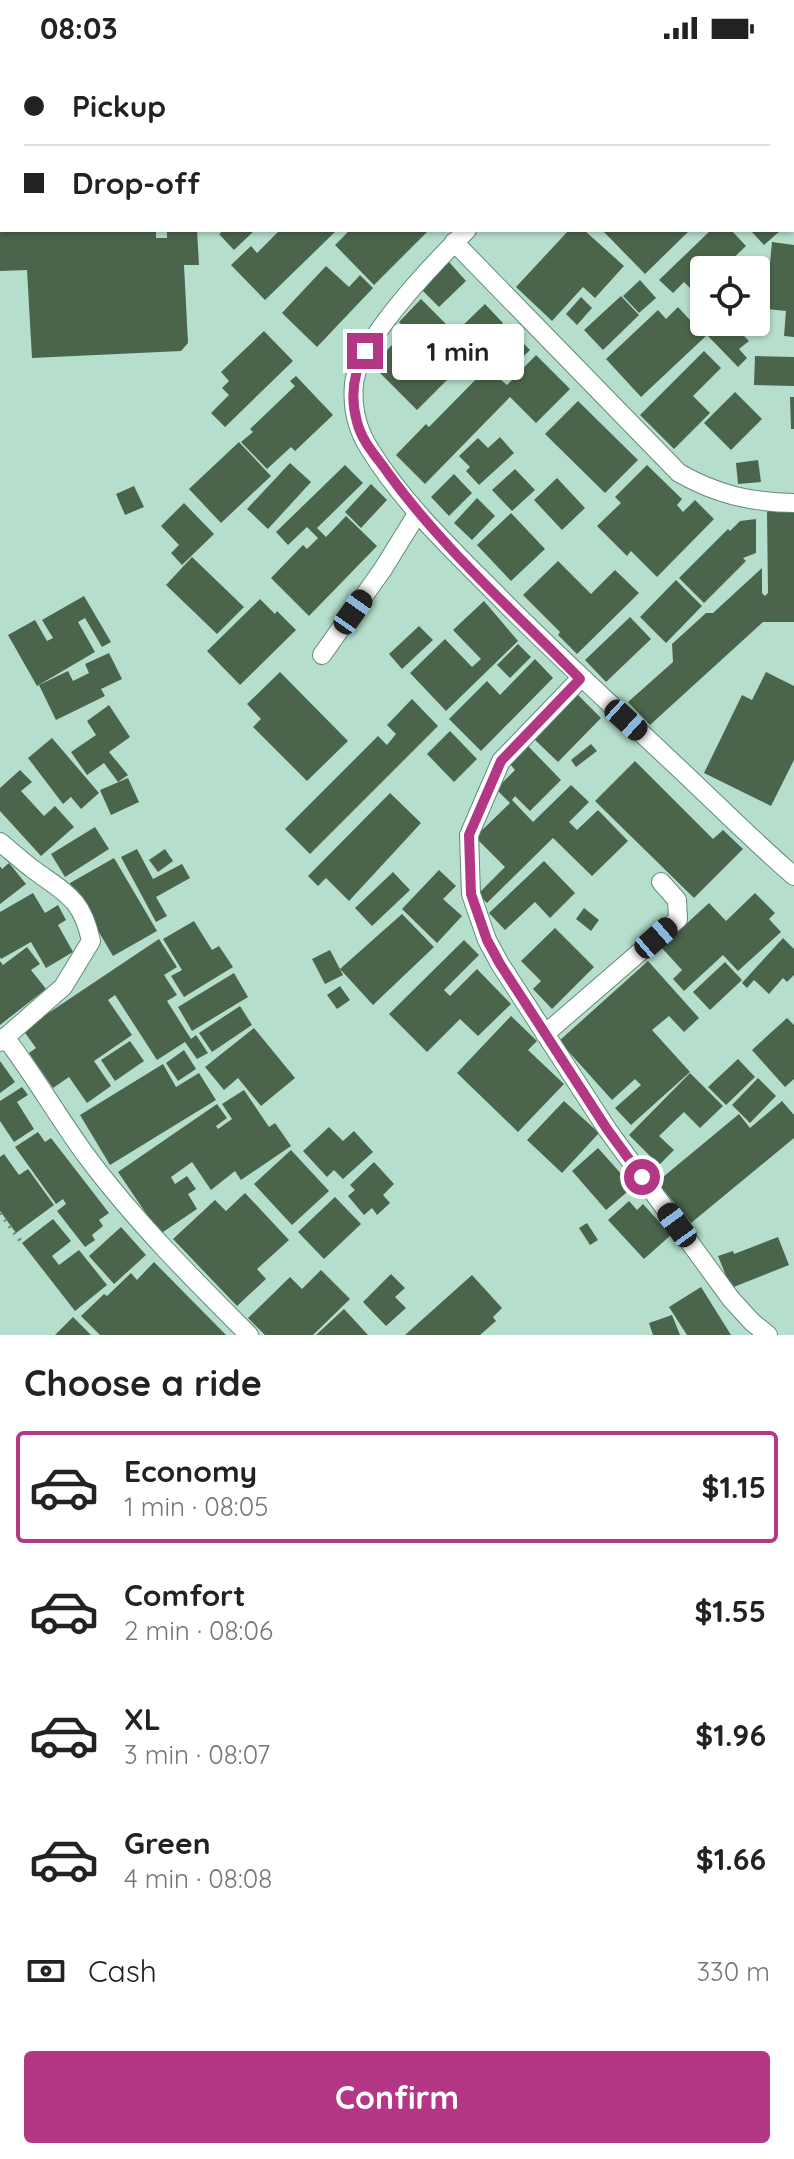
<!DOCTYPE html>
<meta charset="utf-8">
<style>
body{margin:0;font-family:Quicksand,sans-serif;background:#f6f6f6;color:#222;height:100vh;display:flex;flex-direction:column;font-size:30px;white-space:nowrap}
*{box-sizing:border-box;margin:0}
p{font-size:26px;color:#767676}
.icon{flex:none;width:44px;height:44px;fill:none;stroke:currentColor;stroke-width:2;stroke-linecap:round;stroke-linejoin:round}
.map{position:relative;height:1279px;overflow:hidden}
.details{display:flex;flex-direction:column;background:#fff;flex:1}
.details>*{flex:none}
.guide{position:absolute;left:0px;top:0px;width:794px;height:176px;box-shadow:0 2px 6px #0004;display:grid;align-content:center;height:176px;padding:0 24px;background:#fff}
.buttons{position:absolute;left:690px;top:200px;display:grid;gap:16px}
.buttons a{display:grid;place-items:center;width:80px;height:80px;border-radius:8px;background:#fff;box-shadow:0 2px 6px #0004;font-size:40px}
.end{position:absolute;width:36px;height:36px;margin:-18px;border:10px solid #b43786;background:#fff;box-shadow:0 0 0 4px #fff}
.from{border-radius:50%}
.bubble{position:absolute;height:56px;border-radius:8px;background:#fff;box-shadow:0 2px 6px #0004;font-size:26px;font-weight:800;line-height:56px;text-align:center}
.car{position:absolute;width:24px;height:48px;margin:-24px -12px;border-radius:10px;box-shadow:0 0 6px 2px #0007;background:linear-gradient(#222 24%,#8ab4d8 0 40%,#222 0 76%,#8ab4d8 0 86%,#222 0)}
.guide b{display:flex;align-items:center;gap:28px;height:76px;font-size:30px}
.guide b+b{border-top:2px solid #e0e0e0}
.guide i{width:20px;height:20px;background:#222}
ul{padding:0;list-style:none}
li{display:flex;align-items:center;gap:24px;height:112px;margin:0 16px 12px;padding:0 8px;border:4px solid transparent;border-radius:8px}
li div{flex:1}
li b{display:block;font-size:30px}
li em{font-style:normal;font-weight:800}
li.selected{border-color:#b43786}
li>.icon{width:72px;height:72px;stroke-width:1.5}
h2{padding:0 24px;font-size:36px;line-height:96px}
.pay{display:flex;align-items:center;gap:20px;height:88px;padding:0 24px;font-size:30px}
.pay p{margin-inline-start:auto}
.primary-button{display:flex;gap:16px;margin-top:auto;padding:16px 24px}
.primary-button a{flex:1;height:92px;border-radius:8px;background:#b43786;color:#fff;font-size:32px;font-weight:800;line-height:92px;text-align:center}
.status{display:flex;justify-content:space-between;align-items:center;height:56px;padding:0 40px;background:#fff;direction:ltr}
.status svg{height:22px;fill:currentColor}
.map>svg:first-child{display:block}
</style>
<div class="status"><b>08:03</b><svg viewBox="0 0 49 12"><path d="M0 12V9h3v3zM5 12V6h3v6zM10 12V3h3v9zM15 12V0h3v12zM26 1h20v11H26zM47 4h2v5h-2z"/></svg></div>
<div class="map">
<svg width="794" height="1279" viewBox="0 0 794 1279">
<rect width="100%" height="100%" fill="#b5dfcc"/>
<g fill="#4b654c">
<path d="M0,174H156V182H167V174H197L199,209H184L188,287L181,295L32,302L27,214L0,215Z"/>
<path d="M224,174H255L234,194L219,178Z"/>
<path d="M280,174H337L265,244L231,209L251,190L257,197Z"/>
<path d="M350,174H429L374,229L335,189Z"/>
<path d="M569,174H584L624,210L595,242L583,231L552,265L516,231Z"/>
<path d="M602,174H690L645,218Z"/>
<path d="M711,174H731L746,190L721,214H704V230L696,238L684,226L673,237L659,224Z"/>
<path d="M750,174H781L764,189Z"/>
<path d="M772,186L794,189V281L784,280L786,255L756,252V206L770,207Z"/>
<path d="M449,206L466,225L439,251L421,233Z"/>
<path d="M326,210L349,231L360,219L373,232L317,291L282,257Z"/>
<path d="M640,224L656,242L639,257L623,240Z"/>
<path d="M621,240L639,259L603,294L584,274Z"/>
<path d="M581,241L592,252L577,269L566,258Z"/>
<path d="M421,243L455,277L449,283L469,302L417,354L372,309L407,274L399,266Z"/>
<path d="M485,248L503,267L476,293L458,274Z"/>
<path d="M678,251L700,275L709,266H748L739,275L749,285L739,293L747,302L738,311L707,279L641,341L606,303L658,254L666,263Z"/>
<path d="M264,275L293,305L225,371L211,357L229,339L222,332L229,325L221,316Z"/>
<path d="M512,276L530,294L500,323L507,329L536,299L570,333L536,367L510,341L425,428L396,399L426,368L429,371L490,309L485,304Z"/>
<path d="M704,295L721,312L693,340L710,357L674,393L640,359Z"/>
<path d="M755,300L794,301V330L754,329Z"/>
<path d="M296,320L333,359L295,395L291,391L267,413L241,386L253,376L250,373L295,330L290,325Z"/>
<path d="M735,336L762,363L731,394L704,367Z"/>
<path d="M790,341H794V373H791Z"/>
<path d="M578,345L638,404L605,437L545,378Z"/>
<path d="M500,381L514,397L479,429L466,415L470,411L459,400L478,382L488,392Z"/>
<path d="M239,386L271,420L221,467L189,433Z"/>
<path d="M758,404L761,426L738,428L736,407Z"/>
<path d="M290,407L311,426L268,473L247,453Z"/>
<path d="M345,409L363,427L317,472L326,481L346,460L377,490L309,560L271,522L303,489L307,493L318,482L307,471L288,489L276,476Z"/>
<path d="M647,409L682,443L677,449L683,456L695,444L714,463L657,521L631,495L627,500L597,470L621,447L615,441Z"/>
<path d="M515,413L535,434L512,455L492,434Z"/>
<path d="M454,418L472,437L449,460L431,441Z"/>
<path d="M557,422L585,452L562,474L534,444Z"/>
<path d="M371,428L387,444L361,472L345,456Z"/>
<path d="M134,430L144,451L125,459L116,438Z"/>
<path d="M477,442L495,460L472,484L454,467Z"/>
<path d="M184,447L214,478L182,509L171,497L179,489L161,470Z"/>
<path d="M770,453H794V566H763L650,669L628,646L673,606L672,588L706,557H713L762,512V537L765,540L768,537L767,456Z"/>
<path d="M511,457L545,493L511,525L477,489Z"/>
<path d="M756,463V497L743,502L746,505L704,547L679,522L728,473L730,475L740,465Z"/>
<path d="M192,501L244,551L217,578L166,529Z"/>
<path d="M558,505L591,538L615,514L639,537L577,598L558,579L560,576L523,539Z"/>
<path d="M676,524L702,550L666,587L640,561Z"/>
<path d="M84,540L111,586L102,591L85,562L78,566L95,596L37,630L8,579L35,564L47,585L53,582L42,564Z"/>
<path d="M260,543L275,558L277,555L296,574L240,629L207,595Z"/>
<path d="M484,545L518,585L446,655L410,617L445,583L472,611L481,603L453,574Z"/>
<path d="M630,561L651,583L606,626L585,604Z"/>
<path d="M419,570L433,584L402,613L389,598Z"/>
<path d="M518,588L531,601L510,622L497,609Z"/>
<path d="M109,597L122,623L101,633L105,640L56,664L39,629L68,615L73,625L89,617L85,608Z"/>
<path d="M535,603L553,622L481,695L449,663L487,625L500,639Z"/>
<path d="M280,616L348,685L307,725L253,671L261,663L247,648Z"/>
<path d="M766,616L794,630V704L771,750L704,717L742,639L752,644Z"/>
<path d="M578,639L601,662L558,706L534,683Z"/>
<path d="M412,643L438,670L310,798L285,773L378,680L387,689L396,678L387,669Z"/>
<path d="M109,649L130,681L109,696L128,719L118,726L104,707L87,719L71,696L96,679L87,665Z"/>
<path d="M450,675L477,703L454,726L427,698Z"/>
<path d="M52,682L99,737L81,753L71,741L63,748L28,702Z"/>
<path d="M591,688L597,695L576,711L571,704Z"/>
<path d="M528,690L561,724L530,755L515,740L512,744L533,766L571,729L589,746L569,766L577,774L598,754L628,785L592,820L553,782L487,847L478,838L505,811L475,781L510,747L496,733L515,714L510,708Z"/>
<path d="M635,705L713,783L723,774L743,793L694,842L595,745Z"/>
<path d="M20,714L32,726L21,735L44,760L55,750L74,771L41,800L0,755V732Z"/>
<path d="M128,722L139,746L111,759L100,734Z"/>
<path d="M390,737L421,767L349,845L326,822L318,830L308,820Z"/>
<path d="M95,771L109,793L65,821L51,798Z"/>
<path d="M137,793L153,823L182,808L190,822L156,841L167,860L156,866L121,801Z"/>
<path d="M165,793L173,805L158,816L149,804Z"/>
<path d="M114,802L157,875L113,900L70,827Z"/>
<path d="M544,805L575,837L550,862L535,846L505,874L489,857Z"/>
<path d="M9,807L26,828L0,848V810L2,813Z"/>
<path d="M439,814L456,830L443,843L462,860L437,887L402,853Z"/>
<path d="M393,816L410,834L372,870L355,852Z"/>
<path d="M33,837L45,857L58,849L66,864L58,869L73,896L46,912L31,886L1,903L0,901V856Z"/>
<path d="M755,837L775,857L769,863L781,876L738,915L723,899L684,935L673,923L682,914L661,891L709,847L726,865Z"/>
<path d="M584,852L599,864L591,875L576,863Z"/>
<path d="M402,858L434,891L373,949L340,913Z"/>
<path d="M194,865L212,894L219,890L233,911L184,941L171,920L182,914L163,883Z"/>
<path d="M555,872L594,911L552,953L533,933L541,925L521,905Z"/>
<path d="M783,882L794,893V919L787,926L783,922L769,938L754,924L747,932L742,927Z"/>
<path d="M159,883L177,911L164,919L177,939L167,945L191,983L196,979L208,997L197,1003L185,986L157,1004L115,939L108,944L132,979L94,1005L111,1030L87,1047L69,1021L53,1032L29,997L36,992L23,974Z"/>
<path d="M464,884L479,899L444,934L450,940L477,913L511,948L478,980L460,963L427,996L389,958Z"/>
<path d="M27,891L40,908L31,914L46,933L0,969V905L3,909Z"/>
<path d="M330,894L343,919L325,928L312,903Z"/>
<path d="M648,905L699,962L684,976L669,960L652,974L690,1016L631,1069L615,1052L641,1029L635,1023L612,1044L559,985Z"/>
<path d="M725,906L742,924L710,954L693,936Z"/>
<path d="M234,917L248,941L192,975L178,951Z"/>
<path d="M340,930L350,944L337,953L327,939Z"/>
<path d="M240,950L252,969L212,996L199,977Z"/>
<path d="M511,960L537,985L528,994L564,1028L518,1076L457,1017Z"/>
<path d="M787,962L794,969V1023L785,1031L752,994Z"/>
<path d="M254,972L295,1022L261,1050L238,1022L224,1034L205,1011Z"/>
<path d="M130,985L144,1005L115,1025L101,1004Z"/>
<path d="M184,994L196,1013L178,1025L166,1007Z"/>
<path d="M738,1003L755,1021L726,1049L708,1031Z"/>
<path d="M0,1005L15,1026L0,1037Z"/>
<path d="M163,1008L176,1031L199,1017L216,1044L110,1109L80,1059Z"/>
<path d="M690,1017L723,1050L700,1072L684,1056L659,1080L674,1094L659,1109L629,1079Z"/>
<path d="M758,1022L776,1040L750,1067L732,1049Z"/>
<path d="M22,1031L28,1039L17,1046L34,1073L14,1086L0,1065V1045Z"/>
<path d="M244,1034L269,1071L275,1067L291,1090L241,1124L235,1115L211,1134L192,1106L171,1121L175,1128L187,1120L196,1133L188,1138L197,1153L160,1178L118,1116L217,1048L227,1062L216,1070L218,1073L232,1063L222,1048Z"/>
<path d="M564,1045L599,1077L562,1117L527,1084Z"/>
<path d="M782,1045L794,1059V1082L691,1167L657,1126L739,1058L750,1072Z"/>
<path d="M329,1071L343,1085L354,1075L373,1096L343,1123L334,1114L327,1121L303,1095Z"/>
<path d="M38,1076L45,1086L51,1082L109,1157L99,1164L103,1170L92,1179L95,1184L85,1191L57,1155L66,1148L63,1143L56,1148L15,1091Z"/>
<path d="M598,1092L633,1131L606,1154L572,1115Z"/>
<path d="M291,1094L329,1135L292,1169L254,1128Z"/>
<path d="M4,1098L19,1119L28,1113L54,1149L16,1177L0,1155V1101Z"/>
<path d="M374,1106L394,1128L383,1139L390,1147L377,1159L372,1152L364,1159L348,1140L355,1134L350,1129Z"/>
<path d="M245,1137L289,1184L257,1213L266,1223L237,1250L173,1183L215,1144L226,1155Z"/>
<path d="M335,1141L361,1168L324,1203L298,1176Z"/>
<path d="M629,1145L637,1154L643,1148L671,1179L644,1203L608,1164Z"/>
<path d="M53,1163L71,1185L52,1200L59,1209L79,1194L107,1229L75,1255L22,1187Z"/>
<path d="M587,1167L598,1184L590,1189L579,1172Z"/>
<path d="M121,1171L146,1199L114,1228L89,1200Z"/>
<path d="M778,1181L789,1209L731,1232L718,1200L733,1195L734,1198Z"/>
<path d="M154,1206L226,1279H100L81,1260L104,1238L107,1240L131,1217L137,1224Z"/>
<path d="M321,1214L350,1243L313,1279H265L248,1262L290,1221L302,1233Z"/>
<path d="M391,1218L405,1232L395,1241L406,1252L386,1270L363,1246Z"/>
<path d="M472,1219L502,1252L493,1261L496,1265L480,1279H405Z"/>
<path d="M701,1231L731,1279H687L669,1251Z"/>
<path d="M344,1253L368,1279H316Z"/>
<path d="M672,1259L680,1279H653L649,1267Z"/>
<path d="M73,1261L91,1279H55Z"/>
</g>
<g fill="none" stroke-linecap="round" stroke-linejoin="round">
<defs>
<g id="minor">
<path d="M275,0L277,2"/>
<path d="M567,0L569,2"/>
<path d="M437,2L439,0"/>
<path d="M640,2L643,0"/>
<path d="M467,174C435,206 358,285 354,328C352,350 357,373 369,392C405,451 460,501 508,550C561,603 616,653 670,704C712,743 751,783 794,820"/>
<path d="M454,186L679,417C718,439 750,446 794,447"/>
<path d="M322,599L383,513L417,458"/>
<path d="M580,623L501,705L469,779L471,838L487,884L500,908L607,1073L731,1243L752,1266L768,1279"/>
<path d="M0,786C11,795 22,805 34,814C67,838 82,843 91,885L63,931L0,986"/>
<path d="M545,978L678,863L677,844L661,826"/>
<path d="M5,981C35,1020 59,1063 88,1102C136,1166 193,1223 249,1279"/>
</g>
</defs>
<use href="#minor" stroke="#638b79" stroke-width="20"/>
<g stroke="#6d8b7e" stroke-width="4" stroke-dasharray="2 6" stroke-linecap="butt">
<path d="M2,0V3"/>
<path d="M0,1157L22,1187"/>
</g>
<use href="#minor" stroke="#fff" stroke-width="18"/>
</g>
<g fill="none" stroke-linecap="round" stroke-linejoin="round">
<path stroke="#b43786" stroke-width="10" d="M365,295C354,316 350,341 357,366C362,386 377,401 388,417C443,493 515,556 580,623L501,705L469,779L471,838L487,884L500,908L607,1073L642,1121"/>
</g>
</svg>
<div class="buttons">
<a><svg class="icon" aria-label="locate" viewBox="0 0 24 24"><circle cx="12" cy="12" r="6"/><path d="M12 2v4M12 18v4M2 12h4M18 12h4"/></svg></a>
</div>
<i class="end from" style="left:642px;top:1121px"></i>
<i class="end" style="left:365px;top:295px"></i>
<div class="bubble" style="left:392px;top:268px;width:132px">1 min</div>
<i class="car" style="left:353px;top:556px;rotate:35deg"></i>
<i class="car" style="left:626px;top:664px;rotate:132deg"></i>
<i class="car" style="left:656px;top:882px;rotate:49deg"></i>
<i class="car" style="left:677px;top:1169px;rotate:324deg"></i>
<div class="guide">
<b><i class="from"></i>Pickup</b>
<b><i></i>Drop-off</b>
</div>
</div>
<section class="details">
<h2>Choose a ride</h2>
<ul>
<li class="selected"><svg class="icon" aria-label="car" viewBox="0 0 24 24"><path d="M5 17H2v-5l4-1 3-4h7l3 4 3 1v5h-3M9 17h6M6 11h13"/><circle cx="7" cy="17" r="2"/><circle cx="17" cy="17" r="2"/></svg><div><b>Economy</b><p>1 min · 08:05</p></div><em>$1.15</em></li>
<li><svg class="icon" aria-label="car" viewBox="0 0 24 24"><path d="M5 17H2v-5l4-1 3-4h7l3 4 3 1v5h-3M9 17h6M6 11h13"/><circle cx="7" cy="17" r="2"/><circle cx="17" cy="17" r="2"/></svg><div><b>Comfort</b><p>2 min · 08:06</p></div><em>$1.55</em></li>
<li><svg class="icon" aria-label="car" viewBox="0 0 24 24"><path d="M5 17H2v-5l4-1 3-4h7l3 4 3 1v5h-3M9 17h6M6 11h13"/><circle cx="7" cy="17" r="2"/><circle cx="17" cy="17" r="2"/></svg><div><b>XL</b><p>3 min · 08:07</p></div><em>$1.96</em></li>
<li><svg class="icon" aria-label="car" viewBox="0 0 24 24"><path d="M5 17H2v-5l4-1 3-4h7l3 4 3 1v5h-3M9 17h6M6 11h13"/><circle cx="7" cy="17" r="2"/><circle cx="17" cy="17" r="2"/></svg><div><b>Green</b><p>4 min · 08:08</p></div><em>$1.66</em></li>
</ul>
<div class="pay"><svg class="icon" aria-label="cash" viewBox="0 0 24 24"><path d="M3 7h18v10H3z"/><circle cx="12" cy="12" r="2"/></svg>Cash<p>330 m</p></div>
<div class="primary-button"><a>Confirm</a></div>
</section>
